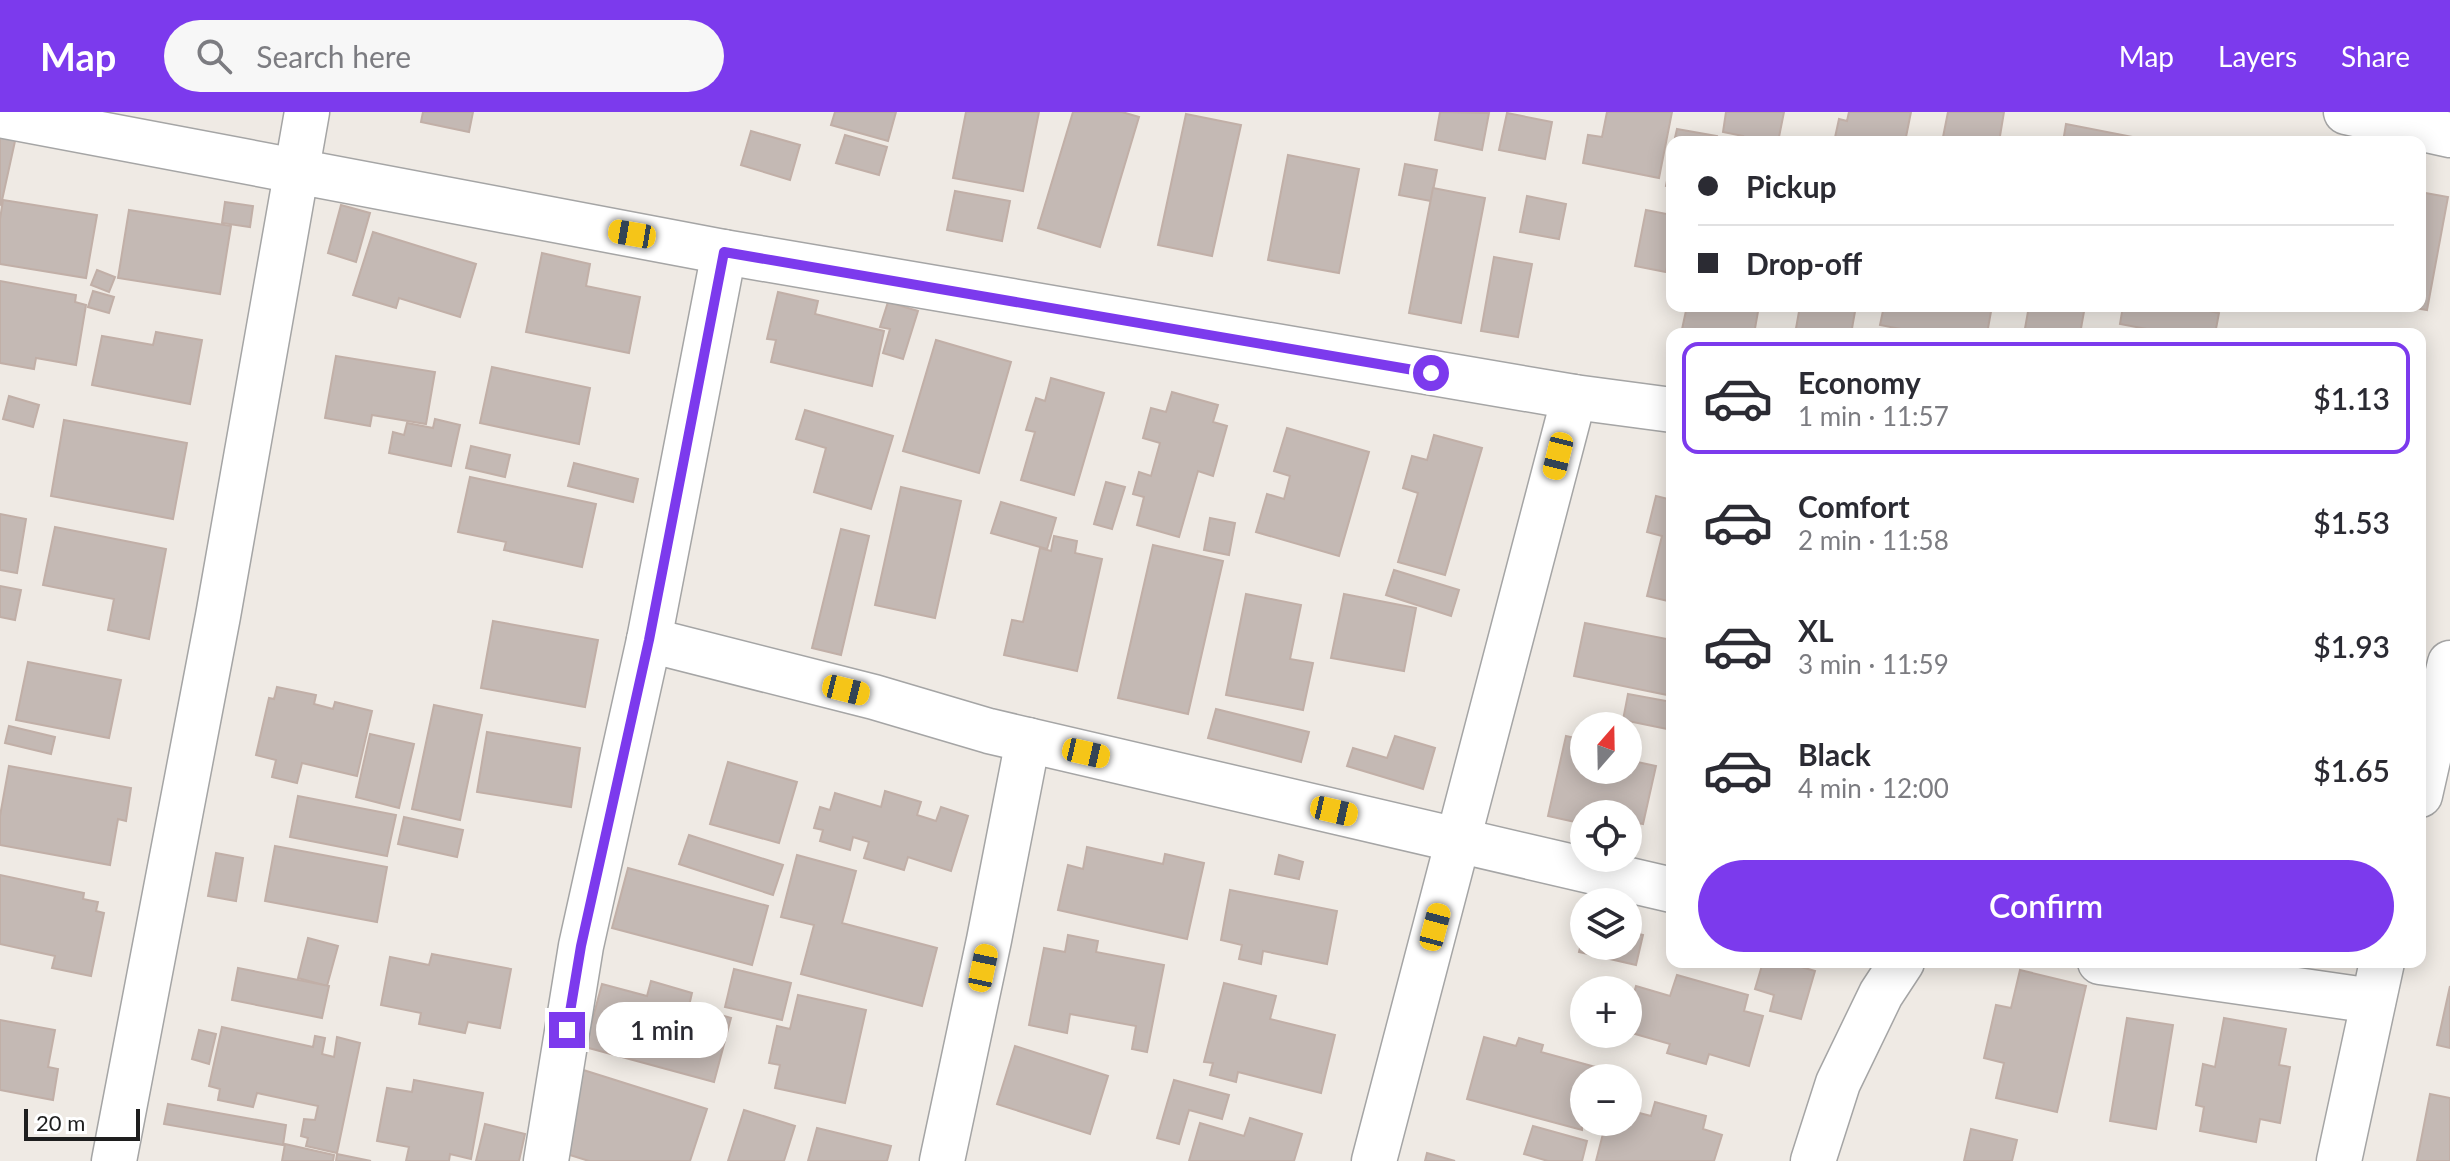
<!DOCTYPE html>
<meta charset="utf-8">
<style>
body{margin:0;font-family:Lato,sans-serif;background:#f7f7f7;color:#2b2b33;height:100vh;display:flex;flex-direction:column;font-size:30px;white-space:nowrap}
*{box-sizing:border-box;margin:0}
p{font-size:26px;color:#7c7c81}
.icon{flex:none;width:44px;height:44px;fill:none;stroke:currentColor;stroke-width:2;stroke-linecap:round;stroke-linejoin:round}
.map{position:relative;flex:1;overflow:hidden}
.drawer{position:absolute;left:1666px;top:216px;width:760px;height:640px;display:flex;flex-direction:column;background:#fff;border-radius:16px;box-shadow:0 4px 20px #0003}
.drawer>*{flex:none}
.banner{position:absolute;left:1666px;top:24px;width:760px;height:176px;border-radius:16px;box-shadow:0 4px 20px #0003;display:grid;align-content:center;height:176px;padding:0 32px;background:#fff}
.needle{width:52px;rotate:20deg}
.tools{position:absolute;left:1570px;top:600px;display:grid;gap:16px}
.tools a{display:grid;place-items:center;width:72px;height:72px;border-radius:50%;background:#fff;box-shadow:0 4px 20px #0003;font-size:40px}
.scale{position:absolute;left:24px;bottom:20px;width:116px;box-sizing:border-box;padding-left:8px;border:4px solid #1e1e1e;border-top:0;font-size:22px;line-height:28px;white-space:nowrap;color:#1e1e1e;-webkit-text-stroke:6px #fff;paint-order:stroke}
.end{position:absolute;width:36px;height:36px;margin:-18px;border:10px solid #7c3aed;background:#fff;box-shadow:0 0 0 4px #fff}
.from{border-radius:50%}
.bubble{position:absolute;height:56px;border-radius:28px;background:#fff;box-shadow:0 4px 20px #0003;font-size:26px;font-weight:600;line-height:56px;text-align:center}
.car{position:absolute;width:24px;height:48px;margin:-24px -12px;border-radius:10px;box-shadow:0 0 6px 2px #0007;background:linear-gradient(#f5c518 24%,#345 0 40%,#f5c518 0 76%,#345 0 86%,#f5c518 0)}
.banner b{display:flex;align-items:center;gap:28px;height:76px;font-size:30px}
.banner b+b{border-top:2px solid #e1e1e2}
.banner i{width:20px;height:20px;background:#2b2b33}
ul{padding:14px 0 0;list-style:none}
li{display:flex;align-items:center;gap:24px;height:112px;margin:0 16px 12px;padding:0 16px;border:4px solid transparent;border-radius:16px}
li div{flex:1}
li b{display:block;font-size:30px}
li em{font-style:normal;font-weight:600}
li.selected{border-color:#7c3aed}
li>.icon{width:72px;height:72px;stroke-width:1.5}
.button{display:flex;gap:16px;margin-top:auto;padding:16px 32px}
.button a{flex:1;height:92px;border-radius:48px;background:#7c3aed;color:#fff;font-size:32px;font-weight:600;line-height:92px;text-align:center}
header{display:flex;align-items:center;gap:48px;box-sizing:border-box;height:112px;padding:0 40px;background:#7c3aed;color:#fff}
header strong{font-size:38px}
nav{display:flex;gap:44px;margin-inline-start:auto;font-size:28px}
.search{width:560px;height:72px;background:#f7f7f7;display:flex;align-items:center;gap:20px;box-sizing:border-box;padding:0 28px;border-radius:44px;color:#7c7c81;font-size:30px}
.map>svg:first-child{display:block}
</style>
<header>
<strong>Map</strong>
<div class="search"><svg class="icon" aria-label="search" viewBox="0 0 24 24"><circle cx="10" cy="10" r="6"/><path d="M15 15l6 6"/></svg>Search here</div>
<nav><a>Map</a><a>Layers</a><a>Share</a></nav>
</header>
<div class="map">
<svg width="2450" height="1049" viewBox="0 0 2450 1049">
<rect width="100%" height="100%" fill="#efeae4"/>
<g fill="#c4b9b4" stroke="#c1afa7" stroke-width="2">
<path d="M423,0H473L469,20L421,10Z"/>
<path d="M835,0H896L888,29L831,13Z"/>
<path d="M966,0H1039L1023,79L953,66Z"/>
<path d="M1073,0H1122L1139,5L1100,135L1038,116Z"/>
<path d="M1440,0L1489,1L1482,38L1435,28Z"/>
<path d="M1607,0H1672L1659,66L1583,51L1588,23L1602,25Z"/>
<path d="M1726,0H1784L1778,30H1741L1743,24L1723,20Z"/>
<path d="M1849,0H1911L1905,30H1834L1839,7L1847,9Z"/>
<path d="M1948,0H2004L1999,30H1942Z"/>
<path d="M1507,1L1552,10L1545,47L1499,38Z"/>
<path d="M1186,2L1241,13L1212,144L1158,133Z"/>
<path d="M2066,12L2138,26V30H2063Z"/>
<path d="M0,16L17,20L1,93L0,92Z"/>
<path d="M1677,17L1717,24L1716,30H1674Z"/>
<path d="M751,19L800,33L790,68L741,53Z"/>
<path d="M845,23L887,35L879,63L836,51Z"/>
<path d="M1672,42V75L1666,74Z"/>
<path d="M1288,43L1359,57L1339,161L1268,148Z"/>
<path d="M1405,52L1437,58L1431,89L1399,83Z"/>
<path d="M1433,76L1485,86L1461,211L1409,201Z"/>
<path d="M955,79L1010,89L1002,129L947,118Z"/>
<path d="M2420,80L2448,85L2427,198L2404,194H2420Z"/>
<path d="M1527,84L1566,92L1559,127L1520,120Z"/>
<path d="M3,88L97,103L86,166L0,152V107Z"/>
<path d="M225,90L253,94L250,115L222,111Z"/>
<path d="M341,93L370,101L356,150L328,141Z"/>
<path d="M129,98L231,114L220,182L118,166Z"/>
<path d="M1646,98L1672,103V132L1666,160L1635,154Z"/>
<path d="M373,120L476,152L460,205L399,186L396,196L353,183Z"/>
<path d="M542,141L590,152L586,174L640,185L629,241L526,220Z"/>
<path d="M1494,145L1532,152L1518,225L1481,219Z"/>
<path d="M97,158L115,165L109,180L91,173Z"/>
<path d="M0,169L76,183L75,190L86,193L76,253L36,246L34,257L0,251Z"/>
<path d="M93,179L114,185L109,201L88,195Z"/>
<path d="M778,180L818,189L815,202L884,219L872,274L771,250L776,228L767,227Z"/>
<path d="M888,190L918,199L903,247L883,241L890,217L880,215Z"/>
<path d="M1687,194H1759L1754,222H1681Z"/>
<path d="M1800,194H1856L1851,222H1795Z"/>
<path d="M1884,194H1992L1987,222H1926L1880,213Z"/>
<path d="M2029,194H2085L2080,222H2024Z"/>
<path d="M2123,194H2184L2219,201L2215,222H2173L2120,212Z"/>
<path d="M156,220L202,228L190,292L92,273L102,224L153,233Z"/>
<path d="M936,228L1011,250L979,361L903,339Z"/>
<path d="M336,244L435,260L426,312L372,303L370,314L325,306Z"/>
<path d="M492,255L590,276L579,332L480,311Z"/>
<path d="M1051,266L1104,281L1074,383L1021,368L1035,320L1026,318L1036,286L1045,289Z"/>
<path d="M1172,280L1218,293L1213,310L1227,314L1213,364L1198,359L1179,425L1137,413L1144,385L1133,382L1139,360L1151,364L1160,331L1143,326L1151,296L1166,300Z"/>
<path d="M9,284L39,293L33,315L3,307Z"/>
<path d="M805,298L893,324L871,397L814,380L826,336L796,327Z"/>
<path d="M435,307L460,313L451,354L389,341L393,320L404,323L407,311L433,316Z"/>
<path d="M64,308L187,331L173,407L51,384Z"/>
<path d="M1287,316L1369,340L1339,444L1256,420L1267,382L1284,387L1290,364L1274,359Z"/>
<path d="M1434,323L1482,336L1445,463L1398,450L1418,381L1403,376L1412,344L1427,348Z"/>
<path d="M471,334L510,343L505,365L466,356Z"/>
<path d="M574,351L638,367L633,390L568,374Z"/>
<path d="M470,365L596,392L582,455L504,438L506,430L458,420Z"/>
<path d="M1106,370L1125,375L1112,417L1094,412Z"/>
<path d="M901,375L961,389L935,506L875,493Z"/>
<path d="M1656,384L1672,388V490L1647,484L1662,424L1647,420Z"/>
<path d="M1001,390L1056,406L1047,437L991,421Z"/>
<path d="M0,402L26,407L17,461L0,458Z"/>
<path d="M1210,406L1235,411L1229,443L1204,438Z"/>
<path d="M55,415L166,437L149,527L108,518L114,487L43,473Z"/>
<path d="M841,417L869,424L841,543L812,536Z"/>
<path d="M1054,424L1077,429L1075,441L1102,447L1077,559L1004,543L1012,508L1023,510L1040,436L1051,439Z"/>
<path d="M1153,433L1223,449L1188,602L1118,586Z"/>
<path d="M1394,458L1459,478L1451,504L1386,483Z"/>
<path d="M0,474L21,478L15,508L0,505Z"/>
<path d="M1246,482L1301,493L1290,547L1313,551L1303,598L1226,583Z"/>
<path d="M1344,482L1416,496L1404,559L1331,546Z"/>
<path d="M493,509L598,528L585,595L481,576Z"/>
<path d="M1585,511L1672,528V584L1574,564Z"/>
<path d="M28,550L121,568L109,626L16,608Z"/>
<path d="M277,575L316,583L314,592L333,597L335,590L372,599L357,664L302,651L297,671L272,665L276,648L256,643L269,586L274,587Z"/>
<path d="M1628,582L1672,590V618L1623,608Z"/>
<path d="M434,593L482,603L460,708L412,697Z"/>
<path d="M1216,597L1309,620L1301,650L1208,626Z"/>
<path d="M9,614L55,625L51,642L5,631Z"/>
<path d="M487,620L580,636L571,695L477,680Z"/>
<path d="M370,622L414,632L399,696L356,685Z"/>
<path d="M1395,624L1435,636L1423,677L1347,654L1353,636L1387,646Z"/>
<path d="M1566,624L1584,628V658H1628V648L1656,654L1643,712L1628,709V702L1587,699L1584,702V712L1548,704Z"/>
<path d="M728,650L797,670L779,731L710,712Z"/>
<path d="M9,654L131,676L126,709L118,707L110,753L0,733V704Z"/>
<path d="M885,679L921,690L917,703L936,709L941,695L968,704L951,759L908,745L904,758L864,746L869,730L853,725L850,738L820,729L823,718L814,716L820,695L830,698L835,681L881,695Z"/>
<path d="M298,684L396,703L387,744L290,725Z"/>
<path d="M404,705L463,718L457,745L398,732Z"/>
<path d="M689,723L783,753L773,783L679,752Z"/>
<path d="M275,734L387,755L377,810L265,789Z"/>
<path d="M1087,735L1163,752L1165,742L1204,751L1187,827L1058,798L1068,753L1083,757Z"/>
<path d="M216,741L243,746L236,789L208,784Z"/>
<path d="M797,743L856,759L842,811L937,836L922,894L801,862L814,813L781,805Z"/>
<path d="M1279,743L1303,750L1299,767L1275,762Z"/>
<path d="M628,756L768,794L752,853L612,816Z"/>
<path d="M0,763L84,781L83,787L98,790L96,799L104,801L91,864L52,856L55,844L0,832Z"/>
<path d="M1230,778L1337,799L1327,852L1263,839L1261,852L1239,847L1242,833L1221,828Z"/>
<path d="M1584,819V834H1628V819L1643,823L1636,853L1579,840Z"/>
<path d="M1068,823L1098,829L1096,840L1164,853L1147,940L1132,937L1136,914L1070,902L1067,921L1029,913L1044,836L1065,840Z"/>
<path d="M308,826L338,834L327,874L298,866Z"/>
<path d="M432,842L511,857L500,916L468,910L465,921L419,912L421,901L381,893L390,845L429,853Z"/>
<path d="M1763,850H1784L1815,859L1801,907L1770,899L1774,883L1755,877Z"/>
<path d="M238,856L329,874L322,906L232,888Z"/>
<path d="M734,857L791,871L782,908L725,895Z"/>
<path d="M2020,858L2086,874L2057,1000L1996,986L2004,951L1984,946L1996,893L2011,896Z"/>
<path d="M1677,863L1748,883L1744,899L1763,904L1749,954L1709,942L1706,952L1667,941L1670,932L1628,920V903L1636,874L1670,884Z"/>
<path d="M651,869L692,881L689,894L731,906L714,970L585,935L602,872L647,884Z"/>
<path d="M1224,871L1276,884L1270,907L1335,923L1321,981L1238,960L1236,970L1210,963L1213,951L1204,950Z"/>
<path d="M2450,874V936L2437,933Z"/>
<path d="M798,883L866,898L845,991L775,976L780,953L769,951L777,914L790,917Z"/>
<path d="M2127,906L2173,913L2156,1017L2110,1009Z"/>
<path d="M2224,906L2286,917L2279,953L2290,955L2280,1011L2260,1007L2256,1030L2200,1019L2204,995L2196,993L2203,952L2215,955Z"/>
<path d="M0,908L55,918L48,955L58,957L53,988L0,978Z"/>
<path d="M222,915L313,935L315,924L325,926L322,942L334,945L337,925L360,931L337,1041L306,1034L308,1026L301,1024L304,1007L315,1008L318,994L257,981L253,995L218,988L220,977L209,974Z"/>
<path d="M199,918L216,922L209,952L192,947Z"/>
<path d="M1484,925L1516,934L1519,926L1543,933L1541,940L1599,956L1596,966H1584L1582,1018L1467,987Z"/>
<path d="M1015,934L1108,964L1090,1022L997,992Z"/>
<path d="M577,956L707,997L690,1049H589L554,1038Z"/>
<path d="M414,968L483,981L471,1047L450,1042L449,1049H406L409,1035L377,1029L387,976L412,980Z"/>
<path d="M1174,968L1229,983L1222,1007L1189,998L1179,1032L1157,1026Z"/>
<path d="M2430,982L2450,986V1049H2417Z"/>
<path d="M1655,990L1706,1004L1703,1017L1722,1023L1714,1049H1596L1606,1010H1628V998L1651,1004Z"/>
<path d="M168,992L286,1013L283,1033L164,1012Z"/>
<path d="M744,998L795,1014L784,1049H728Z"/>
<path d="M1250,1006L1302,1022L1294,1049H1189L1200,1011L1244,1024Z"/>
<path d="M485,1012L525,1022L519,1049H476Z"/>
<path d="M1533,1014L1587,1029L1582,1049H1548L1524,1042Z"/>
<path d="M817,1016L891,1034L887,1049H808Z"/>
<path d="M1971,1017L2017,1028L2012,1049H1964Z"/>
<path d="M285,1032L334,1043L333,1049H282Z"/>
<path d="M1427,1041L1455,1049H1425Z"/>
<path d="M337,1042L371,1049H336Z"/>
</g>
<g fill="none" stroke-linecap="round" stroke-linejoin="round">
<defs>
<g id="minor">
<path d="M2346,0L2450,23"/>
<path d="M0,3L724,140L1574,285L1672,298"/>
<path d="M649,528L874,585L989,619L1672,778"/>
<path d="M2420,683L2450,551"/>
<path d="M2100,850L2373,889"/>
<path d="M114,1049L218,504L307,0"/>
<path d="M546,1049L581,834L649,528L724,140"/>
<path d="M942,1049L989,828L1028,628"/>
<path d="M1374,1049L1574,285"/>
<path d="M1813,1049L1838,971L1881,882L1902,850"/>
<path d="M2339,1049L2382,850"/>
</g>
</defs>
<use href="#minor" stroke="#a5a5a5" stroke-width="47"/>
<use href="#minor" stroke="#fff" stroke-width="44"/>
</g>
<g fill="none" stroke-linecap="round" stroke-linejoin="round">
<path stroke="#7c3aed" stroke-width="10" d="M567,918L581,834L649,528L724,140L1431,261"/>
</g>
</svg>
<div class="tools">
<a><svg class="needle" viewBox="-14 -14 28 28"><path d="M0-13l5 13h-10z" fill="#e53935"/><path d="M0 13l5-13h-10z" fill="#7c7c81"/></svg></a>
<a><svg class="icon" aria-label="locate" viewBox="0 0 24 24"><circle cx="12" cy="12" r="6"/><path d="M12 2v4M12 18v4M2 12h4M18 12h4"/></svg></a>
<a><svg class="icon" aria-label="layers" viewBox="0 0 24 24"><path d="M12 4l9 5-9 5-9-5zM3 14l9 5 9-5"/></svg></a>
<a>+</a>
<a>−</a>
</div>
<div class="scale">20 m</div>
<i class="end from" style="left:1431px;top:261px"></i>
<i class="end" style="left:567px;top:918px"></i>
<div class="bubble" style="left:596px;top:890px;width:132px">1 min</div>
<i class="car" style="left:632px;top:122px;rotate:280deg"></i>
<i class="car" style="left:1558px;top:344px;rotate:194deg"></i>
<i class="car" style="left:846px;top:578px;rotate:104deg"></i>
<i class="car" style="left:1086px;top:641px;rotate:103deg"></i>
<i class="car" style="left:1334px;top:699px;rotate:103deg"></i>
<i class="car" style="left:1435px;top:815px;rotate:15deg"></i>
<i class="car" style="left:983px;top:856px;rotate:12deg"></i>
<div class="banner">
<b><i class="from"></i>Pickup</b>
<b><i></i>Drop-off</b>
</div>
<section class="drawer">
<ul>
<li class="selected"><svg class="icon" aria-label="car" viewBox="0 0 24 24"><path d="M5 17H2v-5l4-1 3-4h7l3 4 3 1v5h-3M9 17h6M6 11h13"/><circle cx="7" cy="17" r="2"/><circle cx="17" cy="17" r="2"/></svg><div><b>Economy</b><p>1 min · 11:57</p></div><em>$1.13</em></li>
<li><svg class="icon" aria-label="car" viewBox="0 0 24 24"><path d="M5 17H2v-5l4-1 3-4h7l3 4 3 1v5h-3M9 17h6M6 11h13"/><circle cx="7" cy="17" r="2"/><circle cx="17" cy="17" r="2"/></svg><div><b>Comfort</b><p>2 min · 11:58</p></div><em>$1.53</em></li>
<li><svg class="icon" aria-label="car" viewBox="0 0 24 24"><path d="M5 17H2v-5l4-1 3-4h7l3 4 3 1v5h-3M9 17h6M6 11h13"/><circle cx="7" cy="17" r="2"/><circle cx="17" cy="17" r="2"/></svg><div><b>XL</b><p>3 min · 11:59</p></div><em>$1.93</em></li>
<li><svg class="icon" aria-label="car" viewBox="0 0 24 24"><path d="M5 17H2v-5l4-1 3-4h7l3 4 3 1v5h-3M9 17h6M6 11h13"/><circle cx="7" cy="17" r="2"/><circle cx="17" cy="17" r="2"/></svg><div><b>Black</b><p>4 min · 12:00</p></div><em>$1.65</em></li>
</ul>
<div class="button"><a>Confirm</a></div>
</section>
</div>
